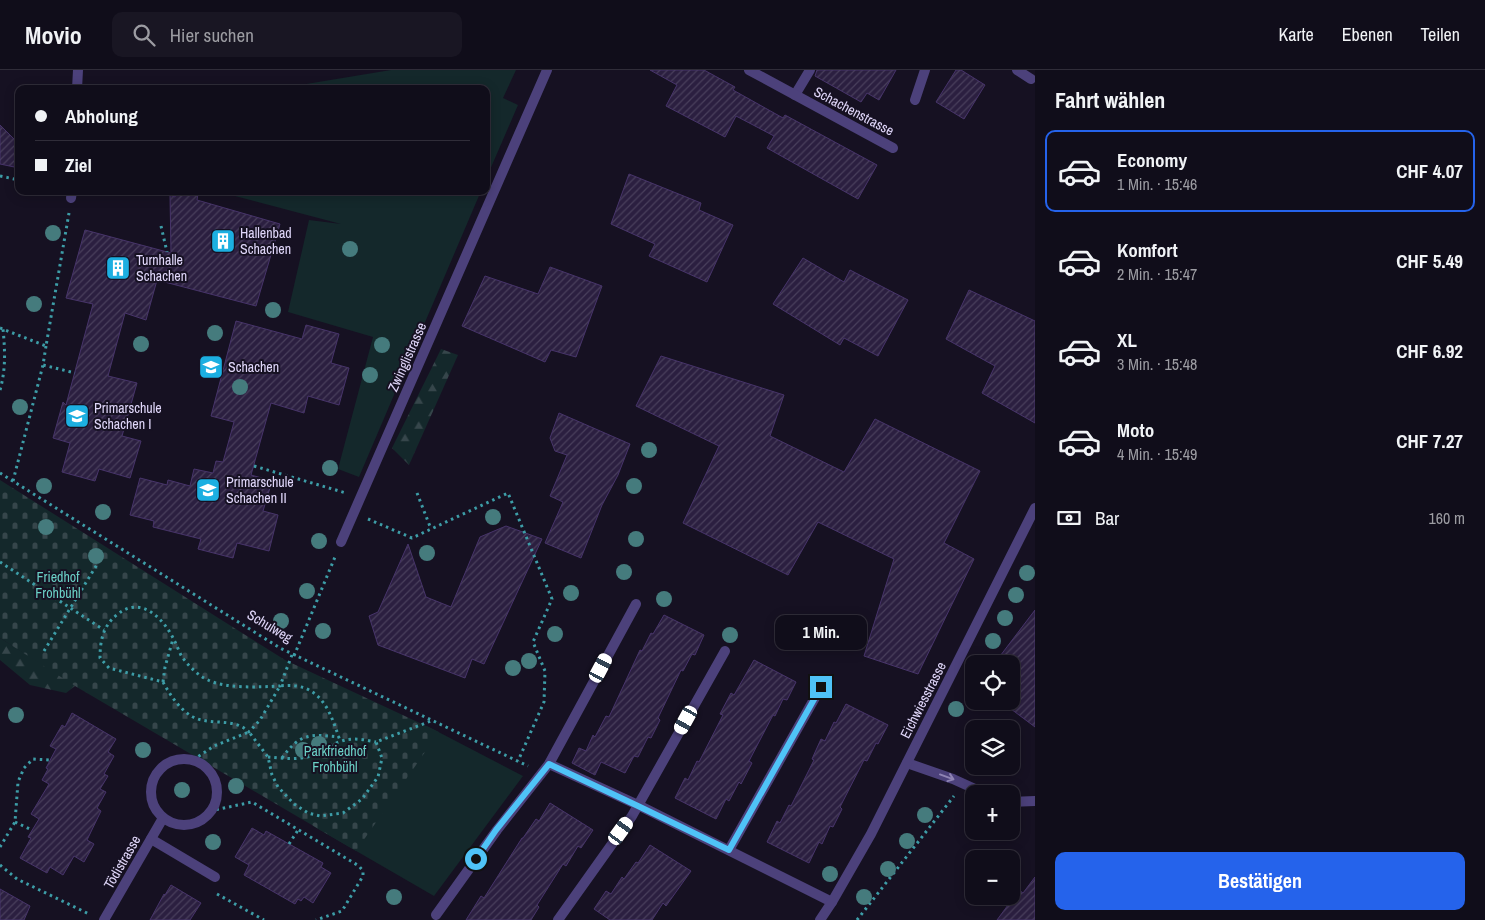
<!DOCTYPE html>
<html lang="de">
<meta charset="utf-8">
<style>
body{margin:0;font-family:"Archivo Narrow",sans-serif;background:#191623;color:#f1f3f6;height:100vh;display:flex;flex-direction:column;font-size:19px;white-space:nowrap}
*{box-sizing:border-box;margin:0}
p{font-size:16px;color:#9c9ca2}
.icon{flex:none;width:28px;height:28px;fill:none;stroke:currentColor;stroke-width:2;stroke-linecap:round;stroke-linejoin:round}
.map{position:relative;flex:1;overflow:hidden}
.panel{display:flex;flex-direction:column;background:#100d1a;width:450px}
.panel>*{flex:none}
.hud{position:absolute;left:15px;top:15px;width:475px;height:110px;border-radius:10px;box-shadow:0 2px 12px #0003,0 0 0 1px #302d39;display:grid;align-content:center;height:110px;padding:0 20px;background:#100d1a}
.tools{position:absolute;left:965px;top:585px;display:grid;gap:10px}
.tools a{display:grid;place-items:center;width:55px;height:55px;border-radius:10px;background:#100d1a;box-shadow:0 2px 12px #0003,0 0 0 1px #302d39;font-size:25px}
.end{position:absolute;width:22px;height:22px;margin:-11px;border:6px solid #4fc3f7;background:#111;box-shadow:0 0 0 2px #111}
.from{border-radius:50%}
.bubble{position:absolute;height:35px;border-radius:10px;background:#100d1a;box-shadow:0 2px 12px #0003,0 0 0 1px #302d39;font-size:16px;font-weight:800;line-height:35px;text-align:center}
.car{position:absolute;width:15px;height:30px;margin:-15px -8px;border-radius:6px;box-shadow:0 0 4px 1px #0007;background:linear-gradient(#fff 24%,#345 0 40%,#fff 0 76%,#345 0 86%,#fff 0)}
.hud b{display:flex;align-items:center;gap:18px;height:48px;font-size:19px}
.hud b+b{border-top:1px solid #302d39}
.hud i{width:12px;height:12px;background:#f1f3f6}
ul{padding:0;list-style:none}
li{display:flex;align-items:center;gap:15px;height:82px;margin:0 10px 8px;padding:0 10px;border:2px solid transparent;border-radius:10px}
li div{flex:1}
li b{display:block;font-size:19px}
li em{font-style:normal;font-weight:800}
li.current{border-color:#2563eb}
li>.icon{width:45px;height:45px;stroke-width:1.5}
h2{padding:0 20px;font-size:22px;line-height:60px}
.pay{display:flex;align-items:center;gap:12px;height:55px;padding:0 20px;font-size:19px}
.pay p{margin-inline-start:auto}
.action{display:flex;gap:10px;margin-top:auto;padding:10px 20px}
.action a{flex:1;height:58px;border-radius:10px;background:#2563eb;color:#fff;font-size:20px;font-weight:800;line-height:58px;text-align:center}
header{display:flex;align-items:center;gap:30px;box-sizing:border-box;height:70px;padding:0 25px;background:#100d1a;border-bottom:1px solid #302d39}
header strong{font-size:24px}
nav{display:flex;gap:28px;margin-inline-start:auto;font-size:18px}
.search{width:350px;height:45px;background:#191623;display:flex;align-items:center;gap:12px;box-sizing:border-box;padding:0 18px;border-radius:10px;color:#9c9ca2;font-size:19px}
main{display:flex;flex:1;min-height:0}
.map>svg:first-child{display:block}
</style>
<header>
<strong>Movio</strong>
<div class="search"><svg class="icon" aria-label="search" viewBox="0 0 24 24"><circle cx="10" cy="10" r="6"/><path d="M15 15l6 6"/></svg>Hier suchen</div>
<nav><a>Karte</a><a>Ebenen</a><a>Teilen</a></nav>
</header>
<main>
<div class="map">
<svg width="1035" height="850" viewBox="0 0 1035 850">
<defs>
<pattern id="forest-firs" width="22" height="20" patternUnits="userSpaceOnUse" patternTransform="scale(1.25)"><rect width="22" height="20" fill="#14282b"/><path d="M5 1l3.5 6h-7zM16 11l3.5 6h-7z" fill="#36464b"/></pattern>
<pattern id="cemetery-stones" width="16" height="16" patternUnits="userSpaceOnUse" patternTransform="scale(1.25)"><rect width="16" height="16" fill="#14282b"/><path d="M2 7V4a2 2 0 0 1 4 0v3zM10 15v-3a2 2 0 0 1 4 0v3z" fill="#36464b"/></pattern>
<pattern id="building-hatch" width="6" height="6" patternUnits="userSpaceOnUse" patternTransform="scale(1.25)"><rect width="6" height="6" fill="#2b1f40"/><path d="M-1 1l2-2M0 6l6-6M5 7l2-2" fill="none" stroke="#493f5c"/></pattern>
</defs>
<rect width="100%" height="100%" fill="#161122"/>
<g fill="#14282b">
<path d="M391,0H516L503,28L518,35L486,109V19H276Z"/>
<path d="M216,121H481L359,407L338,399L373,267L288,242L309,150L341,154Z"/>
<path d="M427,656L523,706L434,826L313,756Z"/>
</g>
<g fill="url(#forest-firs)">
<path d="M441,279L458,285L409,395L392,378Z"/>
<path d="M0,568L66,609L75,616L66,623L30,615L0,590Z"/>
</g>
<path fill="url(#cemetery-stones)" d="M0,410L285,590L439,662L356,781L75,616L0,568Z"/>
<g fill="url(#building-hatch)" stroke="#47346a">
<path d="M650,0H704L735,17L733,20L783,48L785,45L877,95L858,129L767,78L774,66L736,46L725,67L666,36L677,15Z"/>
<path d="M817,0H896L879,30L867,23L861,32L815,6Z"/>
<path d="M956,0H961L985,15L964,49L936,32Z"/>
<path d="M0,55L19,74V98L0,94Z"/>
<path d="M629,104L701,133L699,140L733,155L707,212L649,186L655,174L611,154Z"/>
<path d="M176,121H189L198,124L197,130L280,154L256,236L157,210L146,250L125,243L108,306L137,313L122,366L141,371L130,408L99,399L95,411L62,402L70,373L53,368L63,332L66,335L93,234L66,228L85,160L171,183L170,125L175,127Z"/>
<path d="M803,188L844,212L850,200L908,230L878,286L844,268L840,275L773,234Z"/>
<path d="M550,197L602,216L576,287L551,280L545,292L462,256L485,206L538,224Z"/>
<path d="M969,220L1035,251V353L982,323L995,296L946,269Z"/>
<path d="M236,251L302,269L306,255L339,264L331,293L349,298L339,335L308,326L304,343L271,333L251,405L272,411L263,441L278,445L269,481L237,473L233,488L198,479L201,469L153,457L154,451L130,445L140,408L167,415L168,410L190,416L194,399L213,403L216,391L223,392L234,352L211,346Z"/>
<path d="M661,286L784,325L770,366L844,402L875,349L980,401L944,473L974,489L918,604L864,586L894,489L818,452L788,505L683,453L719,376L636,336Z"/>
<path d="M559,343L630,374L618,405L602,435L581,488L545,473L563,432L550,426L567,385L555,381L550,368Z"/>
<path d="M506,456L542,469L484,594L472,589L465,608L378,575L369,546L378,542L408,474L426,527L451,537L480,467Z"/>
<path d="M1035,540V657L1011,639V594H994Z"/>
<path d="M664,545L704,565L695,585L692,584L683,601L681,600L658,648L660,650L651,668L648,667L638,687L634,686L625,703L601,692L595,705L572,693L579,678L586,681L593,665L595,667L606,646L609,647L640,580L642,581L651,563L653,564Z"/>
<path d="M754,590L796,612L787,630L783,629L775,646L773,645L749,691L752,693L741,714L739,712L729,731L726,729L716,749L675,728L685,708L688,710L697,691L699,692L723,645L720,644L731,623L734,625Z"/>
<path d="M846,634L888,655L878,674L876,673L867,691L864,690L840,737L842,739L833,757L830,756L822,774L819,772L809,793L767,772L777,751L780,753L789,735L791,736L814,690L812,689L821,669L825,671L834,652L836,653Z"/>
<path d="M72,643L116,669L108,682L114,686L104,704L108,706L100,719L106,722L97,738L101,741L87,770L94,774L84,792L74,786L63,805L50,797L47,803L20,788L31,768L28,767L39,749L31,744L49,714L42,710L48,699L46,698L56,679L50,676L62,655L65,657Z"/>
<path d="M550,733L593,760L581,778L578,776L566,796L563,794L537,835L539,837L531,850H466L481,826L484,828L522,768H523L536,749L539,751Z"/>
<path d="M252,758L264,765L266,761L323,793L321,797L331,803L313,833L304,827L301,831L298,829L295,834L244,805L249,795L235,787Z"/>
<path d="M650,775L691,801L666,836L663,833L652,850H610L594,839L606,821L611,824L622,807L624,809L636,792L638,793Z"/>
<path d="M1035,807V850H997L1019,820L1023,823Z"/>
<path d="M171,815L201,833L190,850H150L164,824L165,825Z"/>
<path d="M0,819L30,836L24,850H0Z"/>
</g>
<g fill="none" stroke-linecap="round" stroke-linejoin="round">
<g stroke="#3d9da7" stroke-width="3" stroke-dasharray="2.5 4" stroke-linecap="butt">
<path d="M0,106L19,110"/>
<path d="M161,156L167,182"/>
<path d="M0,258L46,276L69,143"/>
<path d="M46,276L43,295L75,303"/>
<path d="M0,320C6,299 5,280 3,259"/>
<path d="M254,396L346,423"/>
<path d="M0,403L280,578L528,696"/>
<path d="M13,411L43,295"/>
<path d="M417,423L431,459"/>
<path d="M368,449L412,468L508,423L552,529L533,572L545,601L544,632L518,691"/>
<path d="M0,492L104,560"/>
<path d="M44,581L101,488"/>
<path d="M292,585L280,616C260,617 227,619 208,610C197,605 189,596 182,587C179,582 177,575 174,570C164,549 141,525 118,544C103,555 100,571 100,588L109,598L163,612C170,625 180,640 193,647C211,656 234,647 249,662L260,650L280,616C320,611 330,640 340,671"/>
<path d="M294,586L335,487"/>
<path d="M163,612L165,597L173,569"/>
<path d="M268,687C280,688 294,690 307,687C320,685 329,674 342,671C353,667 365,670 376,672"/>
<path d="M282,688C300,663 310,664 339,667"/>
<path d="M193,690L214,676L249,662L268,687L272,705L278,717L294,734L308,743L320,746L343,743L362,729L378,707L382,688L376,672L431,651"/>
<path d="M210,741L252,732L359,796L363,801V806L342,841L316,850"/>
<path d="M15,752L32,760"/>
<path d="M289,774L298,760"/>
<path d="M0,777L15,752L18,712L24,698L33,689L50,690"/>
<path d="M0,795L17,809L89,844"/>
<path d="M217,824L264,850"/>
<path d="M857,850L954,726"/>
</g>
<g stroke="#4c417b" stroke-width="10">
<path d="M795,25L810,0"/>
<path d="M907,693L953,709L986,724"/>
<path d="M1011,732L1035,731"/>
<path d="M151,769L215,807"/>
<path d="M729,780L821,617"/>
<path d="M436,845L497,760L549,694L636,534"/>
<path d="M558,850L632,746L725,581"/>
</g>
<g stroke="#4c417b" stroke-width="10">
<path d="M749,0L893,78"/>
<path d="M1017,0L1031,9"/>
<path d="M77,19L78,0"/>
<path d="M915,30L925,0"/>
<path d="M71,128L72,121"/>
<path d="M341,472L547,0"/>
<circle cx="184" cy="722" r="33"/>
<path d="M549,694L638,735L832,832"/>
<path d="M104,850L163,748"/>
<path d="M820,850L832,832L871,764L1035,438"/>
</g>
</g>
<g fill="#457b7d">
<circle cx="53" cy="163" r="8"/>
<circle cx="350" cy="179" r="8"/>
<circle cx="34" cy="234" r="8"/>
<circle cx="273" cy="240" r="8"/>
<circle cx="215" cy="263" r="8"/>
<circle cx="141" cy="274" r="8"/>
<circle cx="382" cy="275" r="8"/>
<circle cx="370" cy="305" r="8"/>
<circle cx="240" cy="317" r="8"/>
<circle cx="20" cy="337" r="8"/>
<circle cx="649" cy="380" r="8"/>
<circle cx="330" cy="398" r="8"/>
<circle cx="44" cy="416" r="8"/>
<circle cx="634" cy="416" r="8"/>
<circle cx="103" cy="442" r="8"/>
<circle cx="493" cy="447" r="8"/>
<circle cx="46" cy="457" r="8"/>
<circle cx="636" cy="469" r="8"/>
<circle cx="319" cy="471" r="8"/>
<circle cx="427" cy="483" r="8"/>
<circle cx="96" cy="486" r="8"/>
<circle cx="624" cy="502" r="8"/>
<circle cx="1027" cy="503" r="8"/>
<circle cx="307" cy="521" r="8"/>
<circle cx="571" cy="523" r="8"/>
<circle cx="1016" cy="525" r="8"/>
<circle cx="664" cy="529" r="8"/>
<circle cx="1005" cy="548" r="8"/>
<circle cx="281" cy="551" r="8"/>
<circle cx="323" cy="561" r="8"/>
<circle cx="555" cy="564" r="8"/>
<circle cx="730" cy="565" r="8"/>
<circle cx="993" cy="571" r="8"/>
<circle cx="529" cy="591" r="8"/>
<circle cx="513" cy="598" r="8"/>
<circle cx="956" cy="639" r="8"/>
<circle cx="16" cy="645" r="8"/>
<circle cx="319" cy="674" r="8"/>
<circle cx="143" cy="680" r="8"/>
<circle cx="303" cy="680" r="8"/>
<circle cx="236" cy="716" r="8"/>
<circle cx="182" cy="720" r="8"/>
<circle cx="925" cy="745" r="8"/>
<circle cx="907" cy="771" r="8"/>
<circle cx="213" cy="772" r="8"/>
<circle cx="888" cy="799" r="8"/>
<circle cx="830" cy="804" r="8"/>
<circle cx="394" cy="827" r="8"/>
<circle cx="864" cy="827" r="8"/>
</g>
<defs><path id="oneway-shaft" d="M-6 0H5M1.5-3L5.5 0L1.5 3" fill="none" stroke-width="1.6" stroke-linecap="round" stroke-linejoin="round" transform="scale(1.25)"/></defs>
<use stroke="#8f84b4" href="#oneway-shaft" transform="translate(947 707) rotate(20)"/>
<g fill="none" stroke-linecap="round" stroke-linejoin="round">
<path stroke="#4fc3f7" stroke-width="6" d="M476,789L496,760L549,694L638,736L729,780L821,617"/>
</g>
<defs>
<symbol id="building-square" viewBox="-11 -11 22 22"><rect x="-9" y="-9" width="18" height="18" rx="4" fill="#1cafe1" stroke="#161122"/><path d="M-4-6H4V6H1V3H-1V6H-4ZM-2.5-4.3h1.7v1.8h-1.7ZM.8-4.3h1.7v1.8H.8ZM-2.5-1h1.7V.8h-1.7ZM.8-1h1.7V.8H.8Z" fill="#fff"/></symbol>
<symbol id="school-square" viewBox="-11 -11 22 22"><rect x="-9" y="-9" width="18" height="18" rx="4" fill="#1cafe1" stroke="#161122"/><path d="M0-5L7-2L0 1L-7-2ZM-4 1L0 2.5L4 1V4Q0 6-4 4Z" fill="#fff"/></symbol>
</defs>
<g fill-rule="evenodd">
<use href="#building-square" x="209" y="157" width="28" height="28"/>
<use href="#building-square" x="104" y="184" width="28" height="28"/>
<use href="#school-square" x="197" y="283" width="28" height="28"/>
<use href="#school-square" x="63" y="332" width="28" height="28"/>
<use href="#school-square" x="194" y="406" width="28" height="28"/>
</g>
<g text-anchor="middle" stroke-width="4" stroke-linejoin="round" paint-order="stroke">
<g font-size="14" fill="#e0d7fa" stroke="#161122">
<text transform="translate(854 41) rotate(28)" y="5">Schachenstrasse</text>
<text transform="translate(407 287) rotate(-66)" y="5">Zwinglistrasse</text>
<text transform="translate(270 556) rotate(31)" y="5">Schulweg</text>
<text transform="translate(923 630) rotate(-63)" y="5">Eichwiesstrasse</text>
<text transform="translate(122 792) rotate(-60)" y="5">Tödistrasse</text>
</g>
<g font-size="14" fill="#e0d7fa" stroke="#161122" text-anchor="start">
<text x="240" y="168">Hallenbad<tspan x="240" dy="16">Schachen</tspan></text>
<text x="136" y="195">Turnhalle<tspan x="136" dy="16">Schachen</tspan></text>
<text x="228" y="302">Schachen</text>
<text x="94" y="343">Primarschule<tspan x="94" dy="16">Schachen I</tspan></text>
<text x="226" y="417">Primarschule<tspan x="226" dy="16">Schachen II</tspan></text>
</g>
<g font-size="14" fill="#6bd1c7" stroke="#161122">
<text x="58" y="512">Friedhof<tspan x="58" dy="16">Frohbühl</tspan></text>
<text x="335" y="686">Parkfriedhof<tspan x="335" dy="16">Frohbühl</tspan></text>
</g>
</g>
</svg>
<div class="tools">
<a><svg class="icon" aria-label="locate" viewBox="0 0 24 24"><circle cx="12" cy="12" r="6"/><path d="M12 2v4M12 18v4M2 12h4M18 12h4"/></svg></a>
<a><svg class="icon" aria-label="layers" viewBox="0 0 24 24"><path d="M12 4l9 5-9 5-9-5zM3 14l9 5 9-5"/></svg></a>
<a>+</a>
<a>−</a>
</div>
<i class="end from" style="left:476px;top:789px"></i>
<i class="end" style="left:821px;top:617px"></i>
<div class="bubble" style="left:775px;top:545px;width:92px">1 Min.</div>
<i class="car" style="left:601px;top:598px;rotate:28deg"></i>
<i class="car" style="left:686px;top:650px;rotate:209deg"></i>
<i class="car" style="left:621px;top:761px;rotate:36deg"></i>
<div class="hud">
<b><i class="from"></i>Abholung</b>
<b><i></i>Ziel</b>
</div>
</div>
<section class="panel">
<h2>Fahrt wählen</h2>
<ul>
<li class="current"><svg class="icon" aria-label="car" viewBox="0 0 24 24"><path d="M5 17H2v-5l4-1 3-4h7l3 4 3 1v5h-3M9 17h6M6 11h13"/><circle cx="7" cy="17" r="2"/><circle cx="17" cy="17" r="2"/></svg><div><b>Economy</b><p>1 Min. · 15:46</p></div><em>CHF 4.07</em></li>
<li><svg class="icon" aria-label="car" viewBox="0 0 24 24"><path d="M5 17H2v-5l4-1 3-4h7l3 4 3 1v5h-3M9 17h6M6 11h13"/><circle cx="7" cy="17" r="2"/><circle cx="17" cy="17" r="2"/></svg><div><b>Komfort</b><p>2 Min. · 15:47</p></div><em>CHF 5.49</em></li>
<li><svg class="icon" aria-label="car" viewBox="0 0 24 24"><path d="M5 17H2v-5l4-1 3-4h7l3 4 3 1v5h-3M9 17h6M6 11h13"/><circle cx="7" cy="17" r="2"/><circle cx="17" cy="17" r="2"/></svg><div><b>XL</b><p>3 Min. · 15:48</p></div><em>CHF 6.92</em></li>
<li><svg class="icon" aria-label="car" viewBox="0 0 24 24"><path d="M5 17H2v-5l4-1 3-4h7l3 4 3 1v5h-3M9 17h6M6 11h13"/><circle cx="7" cy="17" r="2"/><circle cx="17" cy="17" r="2"/></svg><div><b>Moto</b><p>4 Min. · 15:49</p></div><em>CHF 7.27</em></li>
</ul>
<div class="pay"><svg class="icon" aria-label="cash" viewBox="0 0 24 24"><path d="M3 7h18v10H3z"/><circle cx="12" cy="12" r="2"/></svg>Bar<p>160 m</p></div>
<div class="action"><a>Bestätigen</a></div>
</section>
</main>
